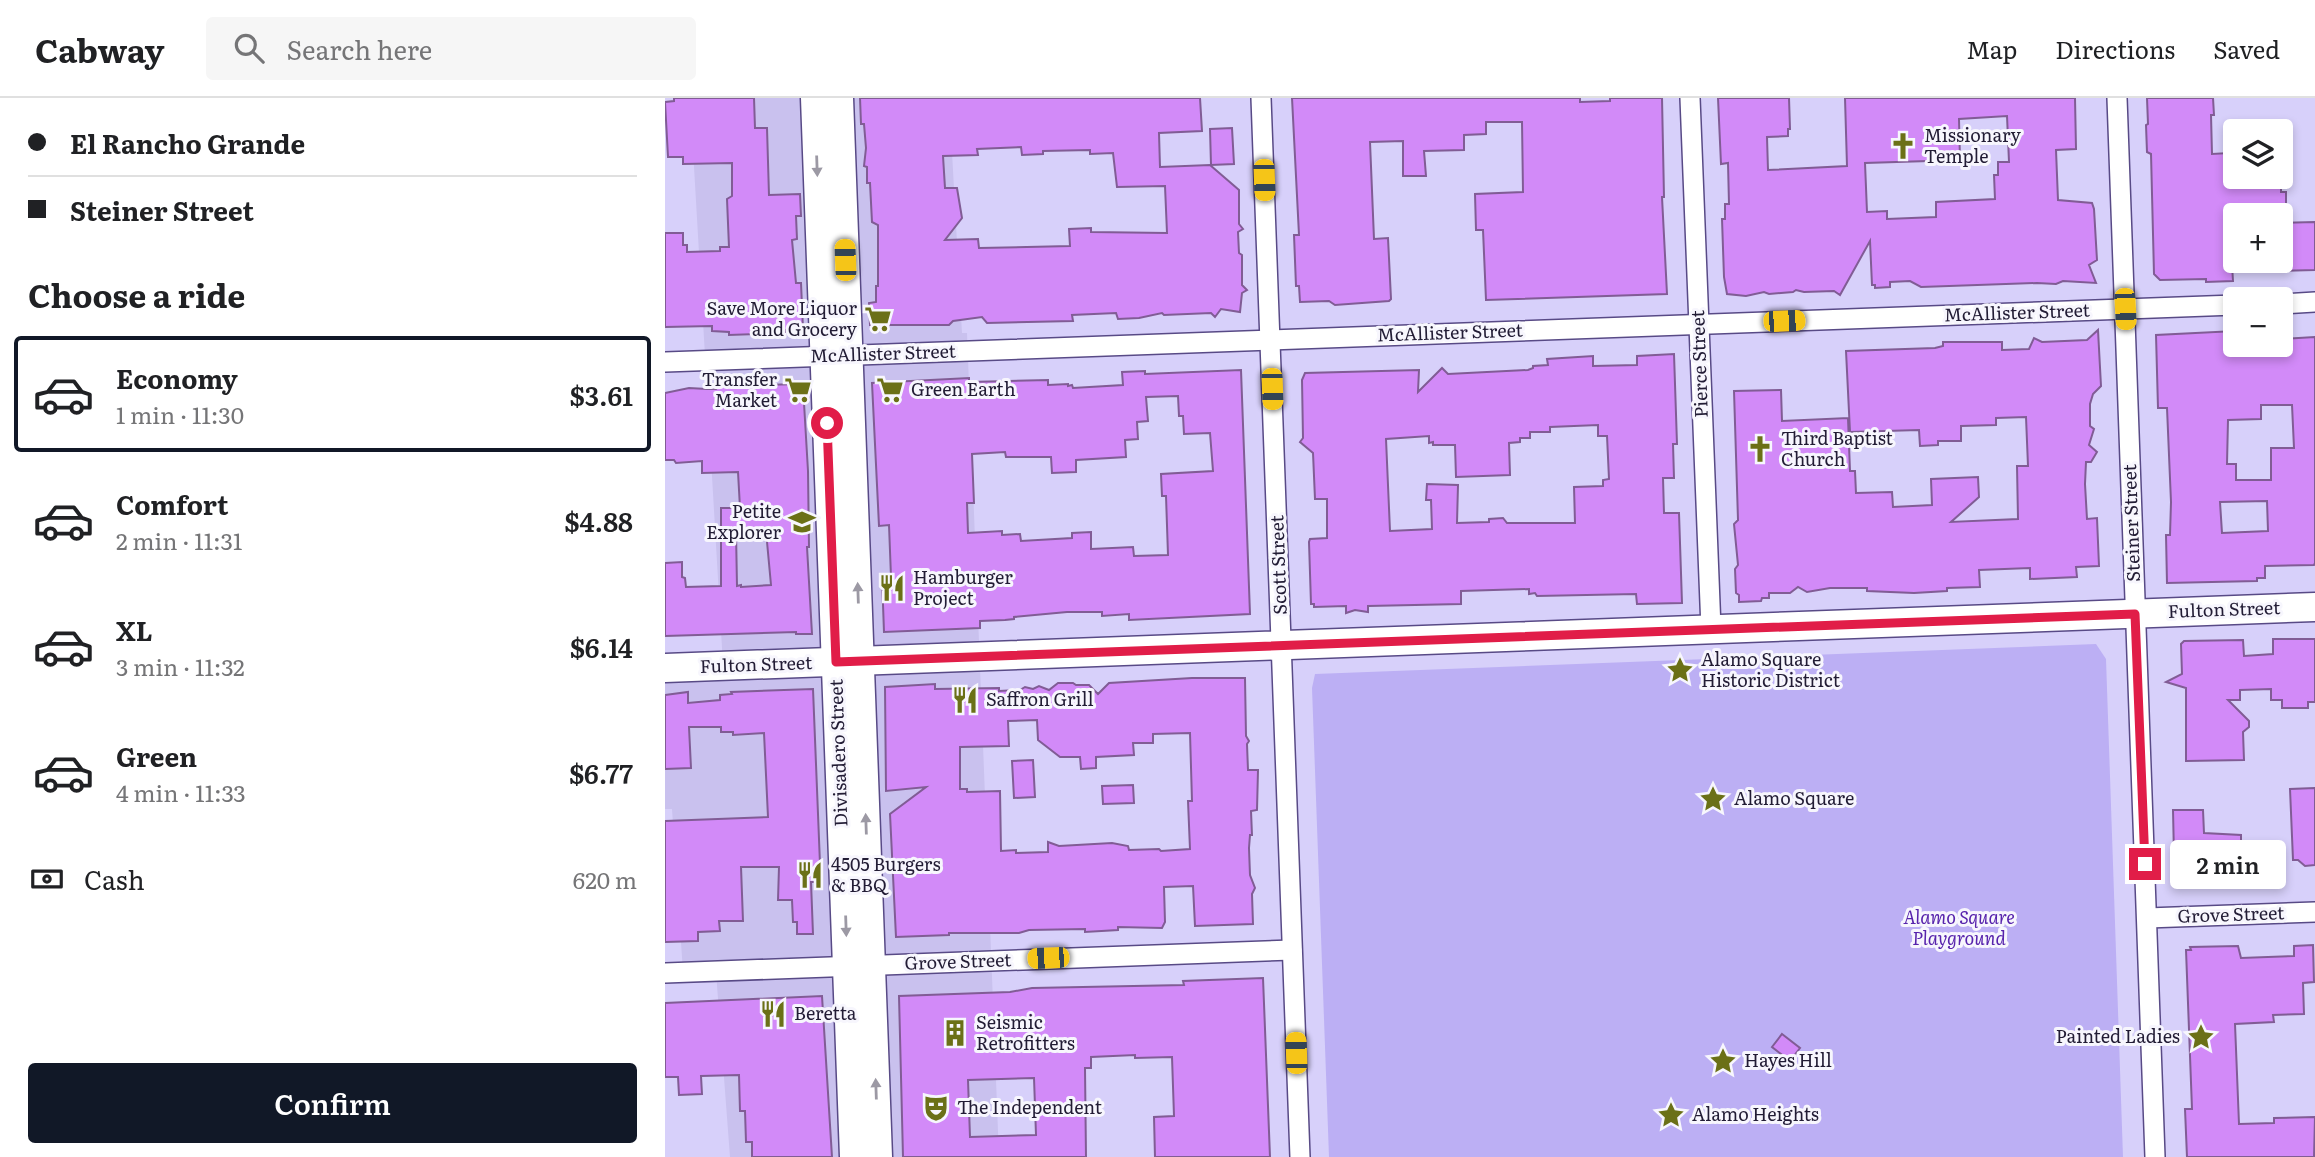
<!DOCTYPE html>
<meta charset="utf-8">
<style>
body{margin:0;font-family:Literata,serif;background:#f6f6f6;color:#202124;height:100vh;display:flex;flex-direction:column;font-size:26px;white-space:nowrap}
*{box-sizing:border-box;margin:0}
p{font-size:23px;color:#757577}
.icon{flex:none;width:38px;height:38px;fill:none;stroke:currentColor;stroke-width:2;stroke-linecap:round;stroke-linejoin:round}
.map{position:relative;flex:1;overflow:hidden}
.sheet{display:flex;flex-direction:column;background:#fff;width:665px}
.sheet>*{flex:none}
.banner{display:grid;align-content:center;height:154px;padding:0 28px;background:#fff}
.tools{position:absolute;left:1558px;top:21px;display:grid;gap:14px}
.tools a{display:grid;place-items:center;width:70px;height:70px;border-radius:7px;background:#fff;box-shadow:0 4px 10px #0003;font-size:35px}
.end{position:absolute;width:32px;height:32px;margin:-16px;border:9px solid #e11d48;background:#fff;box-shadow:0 0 0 4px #fff}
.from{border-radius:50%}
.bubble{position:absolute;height:49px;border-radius:7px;background:#fff;box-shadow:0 4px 10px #0003;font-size:23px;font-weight:600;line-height:49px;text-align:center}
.car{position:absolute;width:21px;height:42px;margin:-21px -10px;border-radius:9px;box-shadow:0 0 5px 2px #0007;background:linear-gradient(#f5c518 24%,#345 0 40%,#f5c518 0 76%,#345 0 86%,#f5c518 0)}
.banner b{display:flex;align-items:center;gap:24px;height:66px;font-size:26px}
.banner b+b{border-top:2px solid #e0e0e0}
.banner i{width:18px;height:18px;background:#202124}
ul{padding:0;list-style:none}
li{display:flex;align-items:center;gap:21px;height:116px;margin:0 14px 10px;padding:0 14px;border:4px solid transparent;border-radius:7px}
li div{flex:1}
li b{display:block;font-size:26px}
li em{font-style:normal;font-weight:600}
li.active{border-color:#111827}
li>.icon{width:63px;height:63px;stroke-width:1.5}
h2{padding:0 28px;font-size:32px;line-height:84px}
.pay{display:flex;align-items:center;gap:18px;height:77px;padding:0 28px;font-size:26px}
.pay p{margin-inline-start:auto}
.button{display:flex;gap:14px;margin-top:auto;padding:14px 28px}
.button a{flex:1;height:80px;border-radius:7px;background:#111827;color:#fff;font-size:28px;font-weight:600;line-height:80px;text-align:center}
header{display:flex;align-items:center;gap:42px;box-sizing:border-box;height:98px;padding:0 35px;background:#fff;border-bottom:2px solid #e0e0e0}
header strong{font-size:33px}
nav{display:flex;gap:38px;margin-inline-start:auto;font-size:24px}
.search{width:490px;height:63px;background:#f6f6f6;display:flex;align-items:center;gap:18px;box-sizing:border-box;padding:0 24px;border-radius:7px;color:#757577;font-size:26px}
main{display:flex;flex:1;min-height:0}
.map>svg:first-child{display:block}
</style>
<header>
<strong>Cabway</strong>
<div class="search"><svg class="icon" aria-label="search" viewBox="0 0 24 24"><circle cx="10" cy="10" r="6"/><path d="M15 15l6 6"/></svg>Search here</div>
<nav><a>Map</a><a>Directions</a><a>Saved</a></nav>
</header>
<main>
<section class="sheet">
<div class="banner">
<b><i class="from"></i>El Rancho Grande</b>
<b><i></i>Steiner Street</b>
</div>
<h2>Choose a ride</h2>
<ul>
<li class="active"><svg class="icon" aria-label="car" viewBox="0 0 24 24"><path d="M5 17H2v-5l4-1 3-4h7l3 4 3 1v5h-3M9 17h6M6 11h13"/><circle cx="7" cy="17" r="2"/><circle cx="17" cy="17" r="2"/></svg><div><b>Economy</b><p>1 min · 11:30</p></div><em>$3.61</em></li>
<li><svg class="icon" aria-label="car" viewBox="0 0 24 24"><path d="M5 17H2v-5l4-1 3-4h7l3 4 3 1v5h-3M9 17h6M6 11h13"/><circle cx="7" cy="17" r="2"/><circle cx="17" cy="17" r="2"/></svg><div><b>Comfort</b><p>2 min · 11:31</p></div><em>$4.88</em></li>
<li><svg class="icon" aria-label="car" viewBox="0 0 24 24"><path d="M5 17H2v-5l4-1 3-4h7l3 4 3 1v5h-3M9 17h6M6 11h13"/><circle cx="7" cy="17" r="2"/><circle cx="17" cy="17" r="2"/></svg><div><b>XL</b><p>3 min · 11:32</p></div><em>$6.14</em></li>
<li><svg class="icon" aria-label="car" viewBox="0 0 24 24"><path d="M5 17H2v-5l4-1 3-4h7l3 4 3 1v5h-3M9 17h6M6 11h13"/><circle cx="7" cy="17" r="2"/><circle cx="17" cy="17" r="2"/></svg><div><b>Green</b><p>4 min · 11:33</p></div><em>$6.77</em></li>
</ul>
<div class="pay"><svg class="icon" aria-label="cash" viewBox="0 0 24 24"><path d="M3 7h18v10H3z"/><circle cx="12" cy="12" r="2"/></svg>Cash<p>620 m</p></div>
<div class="button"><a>Confirm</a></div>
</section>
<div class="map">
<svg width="1650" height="1059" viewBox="0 0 1650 1059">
<rect width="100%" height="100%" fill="#d7d0fa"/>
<path fill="#c9c1ee" d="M25,0H284L297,235H302L334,1059H65L51,874H18L7,711H0V570L58,567Z"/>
<path fill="#bcaff4" d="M1431,546L1441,561L1458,1059H664L647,590L650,576Z"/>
<g fill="#d28af8" stroke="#815c95" stroke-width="2" fill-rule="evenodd">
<path d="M9,0H89L90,30H102L104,97L135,96L136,118H131L132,141L127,142L131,185H136L138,231L120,232V235L64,237V234L47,233V228L0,229V135H18V147H22V154L55,153V149H64L62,101L67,98V65L18,66V59H3L0,4L9,3Z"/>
<path d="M195,0H535L537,33L494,35L495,69L545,67L574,92V126L578,131L573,134L574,155L577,157V187L582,192L577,195L575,214L556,211L550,219L546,215L499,217L497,215L474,220L453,221L451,215L407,217L408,223L322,225L317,219L288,223L284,227H205L204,205L211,204V188H213V127L207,124L205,85H202V69L199,68L201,50L199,26H196ZM356,49L357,57L378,56V53L425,52V56L448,55L452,89L500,88L502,135L426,134V130L404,131L405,148L314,150L313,141L280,142L297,120L292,90H280L278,58L313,57L312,51Z"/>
<path d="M627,0H915V4L945,3V0H997L999,99H997L1002,196L821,202L818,132H811L810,96L858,94L857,24H821V36L799,37V52L759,53L761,78H738V43L705,44L709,141L723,140L726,201L724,203L670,207L664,203L635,204L634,188H631L629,137H634Z"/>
<path d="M1053,0H1124L1125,31H1123V38L1102,39L1103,72L1182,68L1180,0H1410L1411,51L1391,52L1393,102L1427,105L1429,111L1432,162L1424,167L1431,185L1398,183L1391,186L1372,185L1256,189L1245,183L1225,184V189L1210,190V187H1207L1205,143L1175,197L1169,193L1139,194L1131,192L1128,194L1104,196L1099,194L1081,198L1062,196L1059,179L1057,121H1060V106H1064L1063,65L1056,66ZM1342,18L1344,64H1333V77H1329L1330,101L1271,104V119L1222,121V113L1202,114L1200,65L1295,62L1294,21Z"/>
<path d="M1482,0H1548L1549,17H1546L1547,56L1564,55V79H1616V94H1621V117H1564L1568,183L1541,184V181L1495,182L1489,176L1486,56L1482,54L1481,27L1483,26Z"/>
<path d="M567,30L569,66L546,67L545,31Z"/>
<path d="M1650,124V172L1615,173V125Z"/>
<path d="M1433,232L1436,288L1428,296L1425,306V328L1429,331L1424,347L1432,354L1426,364H1421L1420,386L1422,421L1432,420L1434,468L1411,469L1412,479L1365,481V470L1314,472L1315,489L1282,490V493L1249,495L1202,493V490H1165L1142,494L1133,489L1125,495H1104V500H1097L1096,503L1074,504V497L1071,495L1070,471L1073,467L1069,426L1073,422L1069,293L1116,292L1117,323L1183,320L1185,373H1190L1191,395L1227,394L1228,409L1267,407L1266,381L1313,379L1314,399L1286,424L1353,421L1352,368H1363L1361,319L1331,320V327L1296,328V343H1273V347L1255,348L1254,332L1185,334L1181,253L1270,250L1278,248V244H1337V252L1364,251L1369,240L1377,244L1422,242Z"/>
<path d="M1570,233V247H1615V241L1650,239V465L1649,467L1600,468V480H1592V483L1502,485L1501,437H1505L1506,404L1502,310H1493L1491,237ZM1596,307H1627L1629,350H1606V382H1571V366H1562L1563,322L1596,321ZM1602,403L1603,433L1557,435L1555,404Z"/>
<path d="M1009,256L1012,346H1008L1009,380H998L999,415H1014L1017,505L972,506L971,496L872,498L870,495L864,496V491L796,493V506L703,508V514L690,512L681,515V508L649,509V506H646L644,444L645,441L662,440V401H650L648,355L635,344L638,340L637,282L640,275L754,272L753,294L777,270L783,276L863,272L868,270V268L883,267L882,261L928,258V268L972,267V258ZM933,327V338H942L944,381L938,382V388L909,389L910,425H842L838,420L824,421V424L792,425L793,387L762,386L761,402H766L767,431L725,433L721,341L764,338V345L768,344V347H790L791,379L845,377L844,345L855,344V340H865V334H885V329Z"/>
<path d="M576,272L585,516L464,522V516L437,518V514H402L349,519V521L340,522L315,523V530L219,534L217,479H226L224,427L214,428L207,285L304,280V284L383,282V287L403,286V288L407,287L408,290L458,287L457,274L480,273V276ZM513,298L514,318H518L519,336L545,335L548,373L496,376L497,398H501L503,457L469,458L468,449L426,451V434L407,435V440L356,443L355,436L337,437V433L303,435L302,405H309L307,356L340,354L341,359H386L387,375L411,374V362L461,359L460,342L473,341L472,324L483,323L481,299Z"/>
<path d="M136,286V289L138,288L143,373L144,449H142L147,536H131V534L0,538V465L17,464V479L20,480L21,489L56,488V410H75L73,374L37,375V363L11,365L9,362H0V295L24,290L42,291H51L54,288ZM101,433L106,487L76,489V487L72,488L71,434Z"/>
<path d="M1608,541H1650V604H1643V610H1617V602H1606V591L1575,592V602H1563L1584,623V629L1578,634L1579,662L1521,663V590L1501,584L1517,576L1516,546L1519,543L1578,542L1579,558L1608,556Z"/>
<path d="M527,580H580L581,638L584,643L582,646L583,672H593L592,712L586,713L587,737H585L584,750L585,777L590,790L587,796L588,826L530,828L528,788L499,789L500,824L497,830L453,829V832L420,834V831L364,832L354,835H284V837L231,839L225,716L261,689L221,693L220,589L270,586V591L334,590V593L355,592L360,589L368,591L374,588L384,592L393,585H408L411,587H424L433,596L444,585ZM372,622L373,642L395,659H415L416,671L431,670V659L469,657L468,645H488V636L525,635L527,703H523L525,751L496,753L494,751L464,752L463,748L447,745L394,748L383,744V754L351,755V752L336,753L335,693L302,694V691H295V649L344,648L343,623Z"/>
<path d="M148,591L155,766L154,784H146L148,836H132V824H128L127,802H113L114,769H76L78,823H54L55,833L33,834V843L0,844V723L103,719L99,635L68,637V634H56V629H24L26,670L0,671V597L23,594V605L55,602V597L67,596L66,594Z"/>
<path d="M368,662L370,699L349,700L347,663Z"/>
<path d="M468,687L469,705L438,706L437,688Z"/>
<path d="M1650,690V767L1640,768L1633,762H1628L1625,691Z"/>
<path d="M1508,712H1538L1539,735L1576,737V743H1596V771L1590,772L1588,775L1540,776V780H1530V783L1513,784L1512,758H1509Z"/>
<path d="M1648,847L1649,884L1638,885L1639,916L1608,917L1609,924L1570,926L1574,1026L1609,1025V1020L1650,1019L1649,1059H1522L1520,1011H1527L1521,852H1526L1525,849L1573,848L1576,860L1629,858V848Z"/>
<path d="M598,880L605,1059H490L489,1019L509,1018L507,959L470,960V957L426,959V970H420L421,1059H238L234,898L345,894L367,890L519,887L518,883ZM369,980L371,1037L305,1039L303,982Z"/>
<path d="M157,898L167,1059H87V1044H81L80,1013H75L74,977L36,978L37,996L14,997L13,979H0V905Z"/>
<path d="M1117,936L1135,950L1125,963L1107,949Z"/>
</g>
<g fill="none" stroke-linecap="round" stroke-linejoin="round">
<defs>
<g id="street">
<path d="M596,0L635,1059"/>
<path d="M1025,0L1046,531"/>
<path d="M1452,0L1490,1059"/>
<path d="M1615,206L1650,204"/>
<path d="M0,264L1570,207"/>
<path d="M1482,820L1650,814"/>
<path d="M0,875L627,852"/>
</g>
<g id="secondary">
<path d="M150,0L189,1059"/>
<path d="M174,0L213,1059"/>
<path d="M0,570L1650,509"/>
</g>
</defs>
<use href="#street" stroke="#584a86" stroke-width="22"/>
<use href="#secondary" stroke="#584a86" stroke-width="31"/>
<use href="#street" stroke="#fff" stroke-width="19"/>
<use href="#secondary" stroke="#fff" stroke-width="28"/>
</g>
<defs><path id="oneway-solid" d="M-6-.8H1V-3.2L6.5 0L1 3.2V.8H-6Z" transform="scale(1.75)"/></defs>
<g fill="#9c99a4">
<use href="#oneway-solid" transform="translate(152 68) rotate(88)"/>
<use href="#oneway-solid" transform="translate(193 495) rotate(-92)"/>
<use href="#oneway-solid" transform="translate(201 726) rotate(-92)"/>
<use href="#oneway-solid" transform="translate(181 828) rotate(88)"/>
<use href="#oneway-solid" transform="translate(211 991) rotate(-92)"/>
</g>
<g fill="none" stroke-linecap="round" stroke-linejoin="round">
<path stroke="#e11d48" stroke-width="9" d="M162,325L171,564L1470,516L1480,766"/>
</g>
<defs>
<symbol id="church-bare" viewBox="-9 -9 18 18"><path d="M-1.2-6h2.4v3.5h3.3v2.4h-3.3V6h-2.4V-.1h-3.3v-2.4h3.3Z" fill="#6b7017" stroke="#f7f6fd" stroke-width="2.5" paint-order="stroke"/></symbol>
<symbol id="supermarket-bare" viewBox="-9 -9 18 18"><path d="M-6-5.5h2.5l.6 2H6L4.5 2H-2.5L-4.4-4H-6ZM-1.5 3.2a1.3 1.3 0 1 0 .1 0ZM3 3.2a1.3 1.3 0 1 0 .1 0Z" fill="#6b7017" stroke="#f7f6fd" stroke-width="2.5" paint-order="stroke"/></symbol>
<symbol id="school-bare" viewBox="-9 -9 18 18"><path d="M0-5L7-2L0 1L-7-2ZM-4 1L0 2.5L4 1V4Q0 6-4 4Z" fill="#6b7017" stroke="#f7f6fd" stroke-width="2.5" paint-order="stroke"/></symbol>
<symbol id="restaurant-bare" viewBox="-9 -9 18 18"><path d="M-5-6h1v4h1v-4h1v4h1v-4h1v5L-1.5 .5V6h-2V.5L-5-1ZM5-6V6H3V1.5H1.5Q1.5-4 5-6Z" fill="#6b7017" stroke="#f7f6fd" stroke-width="2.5" paint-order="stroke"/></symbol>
<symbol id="sight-bare" viewBox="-9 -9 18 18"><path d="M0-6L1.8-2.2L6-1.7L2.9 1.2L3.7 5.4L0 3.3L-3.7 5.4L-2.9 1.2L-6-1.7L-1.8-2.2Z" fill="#6b7017" stroke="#f7f6fd" stroke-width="2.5" paint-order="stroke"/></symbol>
<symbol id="building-bare" viewBox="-9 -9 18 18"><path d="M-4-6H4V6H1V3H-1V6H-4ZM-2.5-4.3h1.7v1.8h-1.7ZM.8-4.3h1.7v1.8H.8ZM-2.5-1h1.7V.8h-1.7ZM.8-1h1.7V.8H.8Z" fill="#6b7017" stroke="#f7f6fd" stroke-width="2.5" paint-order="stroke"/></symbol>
<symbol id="theatre-bare" viewBox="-9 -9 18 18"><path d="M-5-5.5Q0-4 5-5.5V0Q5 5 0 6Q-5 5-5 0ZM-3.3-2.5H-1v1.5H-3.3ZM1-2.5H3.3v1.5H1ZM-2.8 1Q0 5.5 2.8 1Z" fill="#6b7017" stroke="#f7f6fd" stroke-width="2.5" paint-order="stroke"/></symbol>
</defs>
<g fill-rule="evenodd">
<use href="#church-bare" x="1219" y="29" width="38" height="38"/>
<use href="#supermarket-bare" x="194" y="202" width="38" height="38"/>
<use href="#supermarket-bare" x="114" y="273" width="38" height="38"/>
<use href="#supermarket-bare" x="206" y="273" width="38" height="38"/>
<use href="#church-bare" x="1076" y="332" width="38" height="38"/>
<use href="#school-bare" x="118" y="405" width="38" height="38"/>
<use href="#restaurant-bare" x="208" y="471" width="38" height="38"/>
<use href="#sight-bare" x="996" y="553" width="38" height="38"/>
<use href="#restaurant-bare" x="281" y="583" width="38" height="38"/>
<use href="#sight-bare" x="1029" y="682" width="38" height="38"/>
<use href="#restaurant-bare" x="126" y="758" width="38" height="38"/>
<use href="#restaurant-bare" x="89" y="897" width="38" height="38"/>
<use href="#building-bare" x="271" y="916" width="38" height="38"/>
<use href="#sight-bare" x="1517" y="920" width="38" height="38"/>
<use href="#sight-bare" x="1039" y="944" width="38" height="38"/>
<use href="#theatre-bare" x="252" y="991" width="38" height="38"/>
<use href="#sight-bare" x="987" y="998" width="38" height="38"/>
</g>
<g text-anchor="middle" stroke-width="6" stroke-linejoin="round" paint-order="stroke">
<g font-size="18" fill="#221c35" stroke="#f7f6fd" text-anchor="start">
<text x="1259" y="44">Missionary<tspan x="1259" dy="21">Temple</tspan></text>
<text x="192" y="217" text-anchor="end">Save More Liquor<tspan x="192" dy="21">and Grocery</tspan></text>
<text x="112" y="288" text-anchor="end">Transfer<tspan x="112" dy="21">Market</tspan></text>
<text x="246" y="298">Green Earth</text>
<text x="1116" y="347">Third Baptist<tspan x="1116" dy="21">Church</tspan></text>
<text x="116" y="420" text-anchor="end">Petite<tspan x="116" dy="21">Explorer</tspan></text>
<text x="248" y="486">Hamburger<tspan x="248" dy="21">Project</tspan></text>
<text x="1036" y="568">Alamo Square<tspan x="1036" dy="21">Historic District</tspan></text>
<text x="321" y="608">Saffron Grill</text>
<text x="1069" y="707">Alamo Square</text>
<text x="166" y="773">4505 Burgers<tspan x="166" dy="21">&amp; BBQ</tspan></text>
<text x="129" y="922">Beretta</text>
<text x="311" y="931">Seismic<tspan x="311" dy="21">Retrofitters</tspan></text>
<text x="1515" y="945" text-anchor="end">Painted Ladies</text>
<text x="1079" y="969">Hayes Hill</text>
<text x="292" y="1016">The Independent</text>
<text x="1027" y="1023">Alamo Heights</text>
</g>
<g font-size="18" fill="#221c35" stroke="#f7f6fd">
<text transform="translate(1352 215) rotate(-2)" y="6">McAllister Street</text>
<text transform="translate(785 235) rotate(-2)" y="6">McAllister Street</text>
<text transform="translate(218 256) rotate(-2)" y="6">McAllister Street</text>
<text transform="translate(1035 266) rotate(-92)" y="6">Pierce Street</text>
<text transform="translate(1467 425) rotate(-92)" y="6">Steiner Street</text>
<text transform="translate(614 467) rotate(-92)" y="6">Scott Street</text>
<text transform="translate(1559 512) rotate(-2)" y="6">Fulton Street</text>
<text transform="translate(91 567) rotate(-2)" y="6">Fulton Street</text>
<text transform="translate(174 655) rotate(-92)" y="6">Divisadero Street</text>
<text transform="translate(1566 817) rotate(-2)" y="6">Grove Street</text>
<text transform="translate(293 864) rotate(-2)" y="6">Grove Street</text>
</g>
<g font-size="18" font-style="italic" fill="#5723ac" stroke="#f7f6fd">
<text x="1294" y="826">Alamo Square<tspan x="1294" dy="21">Playground</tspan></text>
</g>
</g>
</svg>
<div class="tools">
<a><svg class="icon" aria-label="layers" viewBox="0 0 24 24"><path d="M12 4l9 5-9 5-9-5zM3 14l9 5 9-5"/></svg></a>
<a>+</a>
<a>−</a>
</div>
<i class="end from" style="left:162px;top:325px"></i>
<i class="end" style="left:1480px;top:766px"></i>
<div class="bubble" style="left:1505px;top:742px;width:116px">2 min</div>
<i class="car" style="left:599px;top:82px;rotate:178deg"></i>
<i class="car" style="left:180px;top:162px;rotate:358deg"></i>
<i class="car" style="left:1460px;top:211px;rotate:177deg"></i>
<i class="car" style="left:1119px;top:223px;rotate:88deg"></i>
<i class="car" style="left:607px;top:291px;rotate:178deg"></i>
<i class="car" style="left:383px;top:860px;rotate:268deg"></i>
<i class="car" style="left:631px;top:955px;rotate:358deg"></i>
</div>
</main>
